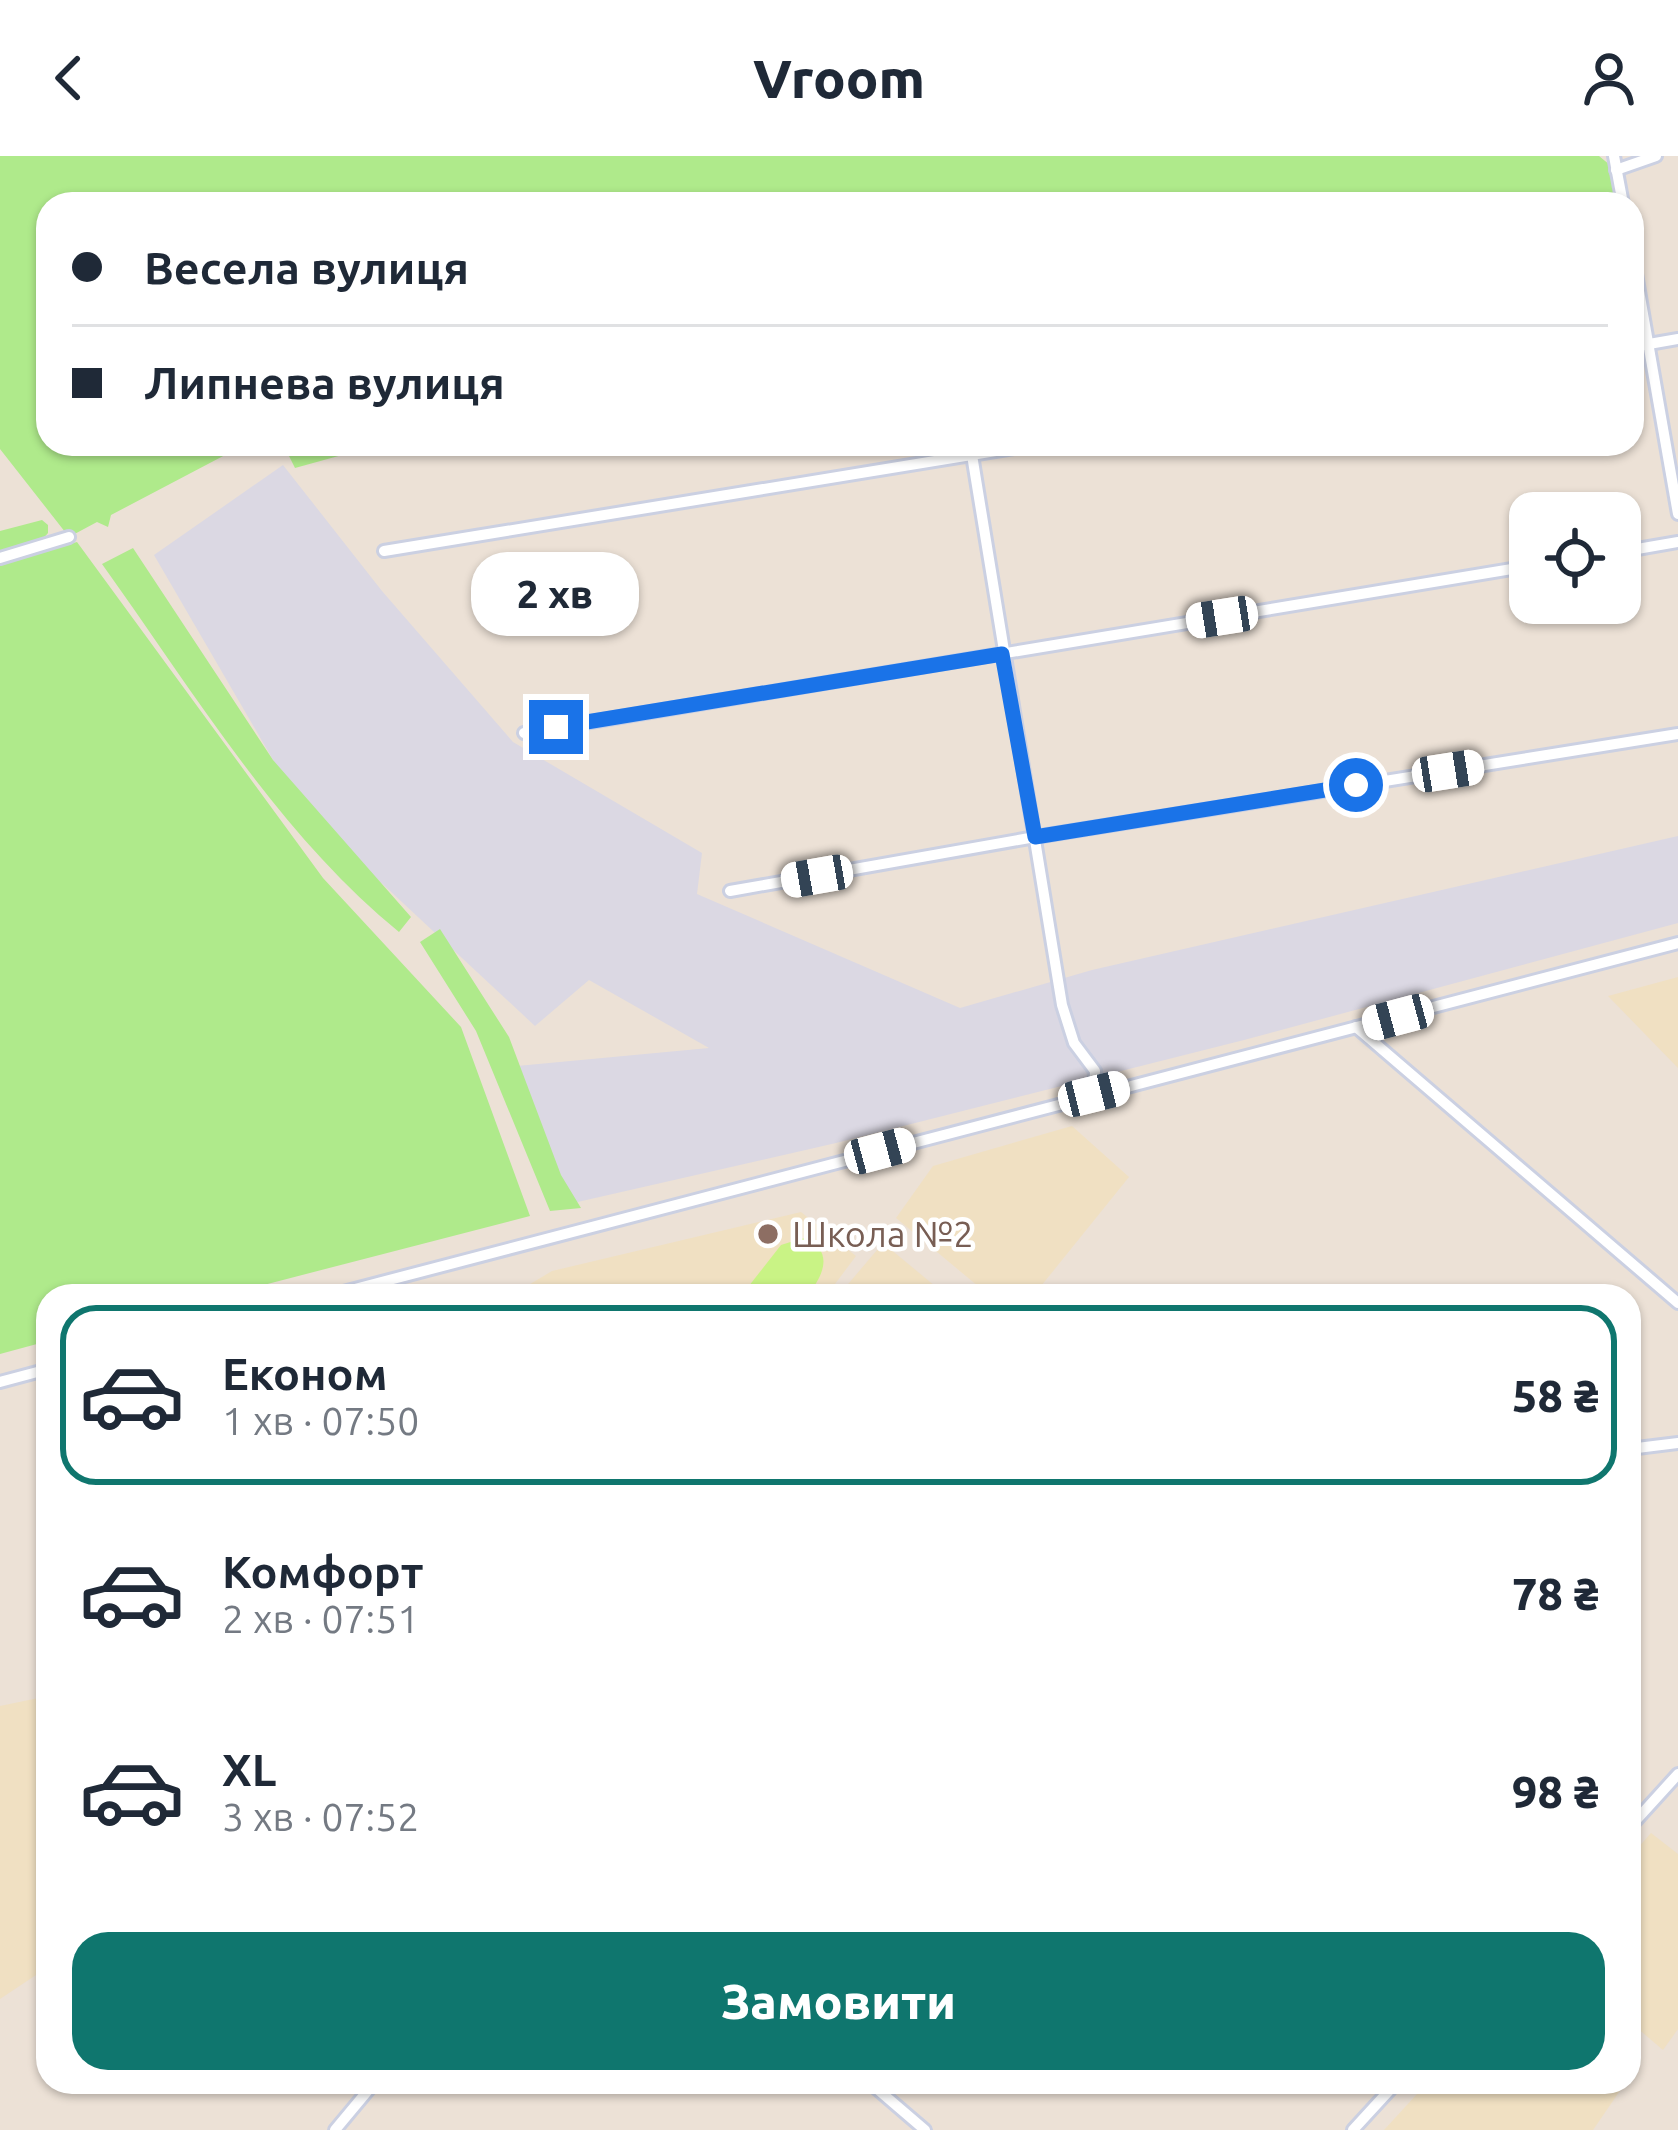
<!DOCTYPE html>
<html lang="uk">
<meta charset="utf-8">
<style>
body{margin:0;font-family:Ubuntu,sans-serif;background:#f6f6f7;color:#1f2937;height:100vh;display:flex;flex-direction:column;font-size:45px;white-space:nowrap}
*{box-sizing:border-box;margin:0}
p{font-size:39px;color:#747a83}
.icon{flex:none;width:66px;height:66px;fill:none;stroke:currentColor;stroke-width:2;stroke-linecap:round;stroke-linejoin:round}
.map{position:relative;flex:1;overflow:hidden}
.side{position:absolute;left:36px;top:1128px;width:1605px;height:810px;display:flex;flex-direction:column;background:#fff;border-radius:36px;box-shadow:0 3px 9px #0004}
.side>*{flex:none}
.hud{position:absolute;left:36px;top:36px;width:1608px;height:264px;border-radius:36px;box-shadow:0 3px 9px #0004;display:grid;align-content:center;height:264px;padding:0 36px;background:#fff}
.controls{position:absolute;left:1509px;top:336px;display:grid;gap:24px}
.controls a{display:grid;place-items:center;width:132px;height:132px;border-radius:24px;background:#fff;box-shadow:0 3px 9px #0004;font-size:60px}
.end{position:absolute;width:54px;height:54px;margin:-27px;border:15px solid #1a73e8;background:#fff;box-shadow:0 0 0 6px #fff}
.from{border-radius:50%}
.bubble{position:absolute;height:84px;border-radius:36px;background:#fff;box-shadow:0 3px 9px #0004;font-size:39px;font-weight:800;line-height:84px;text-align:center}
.car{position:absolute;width:36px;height:72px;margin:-36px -18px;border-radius:15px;box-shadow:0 0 9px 3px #0007;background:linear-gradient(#fff 24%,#345 0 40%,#fff 0 76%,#345 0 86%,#fff 0)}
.hud b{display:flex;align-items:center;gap:42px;height:114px;font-size:45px}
.hud b+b{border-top:3px solid #e0e1e3}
.hud i{width:30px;height:30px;background:#1f2937}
ul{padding:21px 0 0;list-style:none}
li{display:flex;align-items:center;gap:36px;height:180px;margin:0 24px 18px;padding:0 12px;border:6px solid transparent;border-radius:36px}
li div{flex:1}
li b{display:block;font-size:45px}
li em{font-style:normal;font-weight:800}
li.current{border-color:#0f766e}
li>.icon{width:108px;height:108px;stroke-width:1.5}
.button{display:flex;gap:24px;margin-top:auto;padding:24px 36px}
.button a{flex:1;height:138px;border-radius:36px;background:#0f766e;color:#fff;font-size:48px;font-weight:800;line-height:138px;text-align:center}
header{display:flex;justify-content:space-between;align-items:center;height:156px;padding:0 36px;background:#fff;font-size:54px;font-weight:800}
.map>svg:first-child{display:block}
</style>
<header><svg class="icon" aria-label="back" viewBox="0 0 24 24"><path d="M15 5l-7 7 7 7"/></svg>Vroom<svg class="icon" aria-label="person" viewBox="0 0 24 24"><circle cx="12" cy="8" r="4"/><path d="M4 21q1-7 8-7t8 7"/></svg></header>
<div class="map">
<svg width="1678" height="1974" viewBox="0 0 1678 1974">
<rect width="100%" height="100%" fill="#ece1d6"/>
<path fill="#dbd8e3" d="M283,309L382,435L513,586L702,697L697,738L960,852L1092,814L1678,680V767L1244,884L836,987L560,1050L517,910L709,892L589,824L535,870L301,652L154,399Z"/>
<g fill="#f0e0c2">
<path d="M1678,821V912L1608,840Z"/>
<path d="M1072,970L1129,1021L1033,1140H990L896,1062L933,1010Z"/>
<path d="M801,1056L856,1100L826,1140H510L552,1115Z"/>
<path d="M883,1087L947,1140H838Z"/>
<path d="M48,1540V1811L0,1843V1550Z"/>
<path d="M1651,1677L1678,1698V1873L1663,1894L1629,1865V1702Z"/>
<path d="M1428,1926H1626L1593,1974H1384Z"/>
</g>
<g fill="#afea8b">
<path d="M0,0H1599L1616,14L1623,48H1432L1450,44L1443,39L1404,48H48V288H246L111,359L108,371L97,366L69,381L0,293Z"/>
<path d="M283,288H382L295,312Z"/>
<path d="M42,364L48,369V377L41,385L0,396V375Z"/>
<path d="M77,386L323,722L461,871L530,1060L221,1140H48V1185L0,1198V408Z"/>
<path d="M133,392L273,604L411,761L399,776C278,677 193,535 102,408Z"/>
<path d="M440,773L509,881L561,1019L581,1052L550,1055L476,875L420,786Z"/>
</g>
<path fill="#c9f385" d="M803,1082C835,1094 824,1119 807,1140H741L781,1089Z"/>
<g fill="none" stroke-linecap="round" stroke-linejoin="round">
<defs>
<g id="minor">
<path d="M1614,0L1623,48"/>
<path d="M1616,14L1656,0"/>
<path d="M1632,95L1678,358"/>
<path d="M1632,191L1678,183"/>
<path d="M972,299L1062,849L1074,887L1095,915L1094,938"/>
<path d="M384,395L1039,288"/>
<path d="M1620,396L1678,386"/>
<path d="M0,402L69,381"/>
<path d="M524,577L1530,410"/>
<path d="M730,735L1035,681L1678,578"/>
<path d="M1356,871L1678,1147"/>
<path d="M328,1140L1678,787"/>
<path d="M0,1226L41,1215"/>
<path d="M1629,1293L1678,1287"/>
<path d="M1629,1672L1678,1618"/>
<path d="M869,1926L925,1974"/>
<path d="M335,1974L375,1926"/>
<path d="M1353,1974L1397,1926"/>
</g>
</defs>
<use href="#minor" stroke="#cbd0e2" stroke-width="16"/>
<use href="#minor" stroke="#fff" stroke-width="10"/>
</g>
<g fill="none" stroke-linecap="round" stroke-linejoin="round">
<path stroke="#1a73e8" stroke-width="15" d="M556,571L1002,498L1035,681L1356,629"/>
</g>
<circle fill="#8d6e63" stroke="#fff" stroke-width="4.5" cx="768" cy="1078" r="12"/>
<g text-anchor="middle" stroke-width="9" stroke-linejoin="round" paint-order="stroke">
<g font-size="36" fill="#785e54" stroke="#fff" text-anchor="start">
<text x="792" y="1091">Школа №2</text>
</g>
</g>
</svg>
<div class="controls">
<a><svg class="icon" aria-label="locate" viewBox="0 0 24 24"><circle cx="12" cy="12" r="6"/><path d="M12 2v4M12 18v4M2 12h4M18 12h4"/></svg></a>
</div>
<i class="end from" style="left:1356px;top:629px"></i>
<i class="end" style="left:556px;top:571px"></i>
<div class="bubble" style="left:471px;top:396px;width:168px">2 хв</div>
<i class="car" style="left:1222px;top:461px;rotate:261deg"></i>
<i class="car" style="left:1448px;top:615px;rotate:81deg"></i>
<i class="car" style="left:817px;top:720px;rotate:260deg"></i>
<i class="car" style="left:1398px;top:861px;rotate:255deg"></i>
<i class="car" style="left:1094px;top:938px;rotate:76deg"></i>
<i class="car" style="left:880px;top:995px;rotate:75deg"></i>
<div class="hud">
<b><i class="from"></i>Весела вулиця</b>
<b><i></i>Липнева вулиця</b>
</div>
<section class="side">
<ul>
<li class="current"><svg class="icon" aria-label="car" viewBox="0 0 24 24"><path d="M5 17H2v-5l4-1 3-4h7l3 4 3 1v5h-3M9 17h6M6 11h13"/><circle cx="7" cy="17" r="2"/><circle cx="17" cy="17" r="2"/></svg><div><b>Економ</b><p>1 хв · 07:50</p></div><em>58 ₴</em></li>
<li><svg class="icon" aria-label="car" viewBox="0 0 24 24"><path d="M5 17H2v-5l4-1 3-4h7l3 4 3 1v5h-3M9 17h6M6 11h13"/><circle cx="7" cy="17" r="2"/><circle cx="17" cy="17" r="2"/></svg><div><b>Комфорт</b><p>2 хв · 07:51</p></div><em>78 ₴</em></li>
<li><svg class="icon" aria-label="car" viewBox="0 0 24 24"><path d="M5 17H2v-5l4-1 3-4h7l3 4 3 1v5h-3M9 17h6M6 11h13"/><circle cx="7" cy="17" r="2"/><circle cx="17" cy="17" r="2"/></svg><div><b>XL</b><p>3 хв · 07:52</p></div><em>98 ₴</em></li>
</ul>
<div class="button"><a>Замовити</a></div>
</section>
</div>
